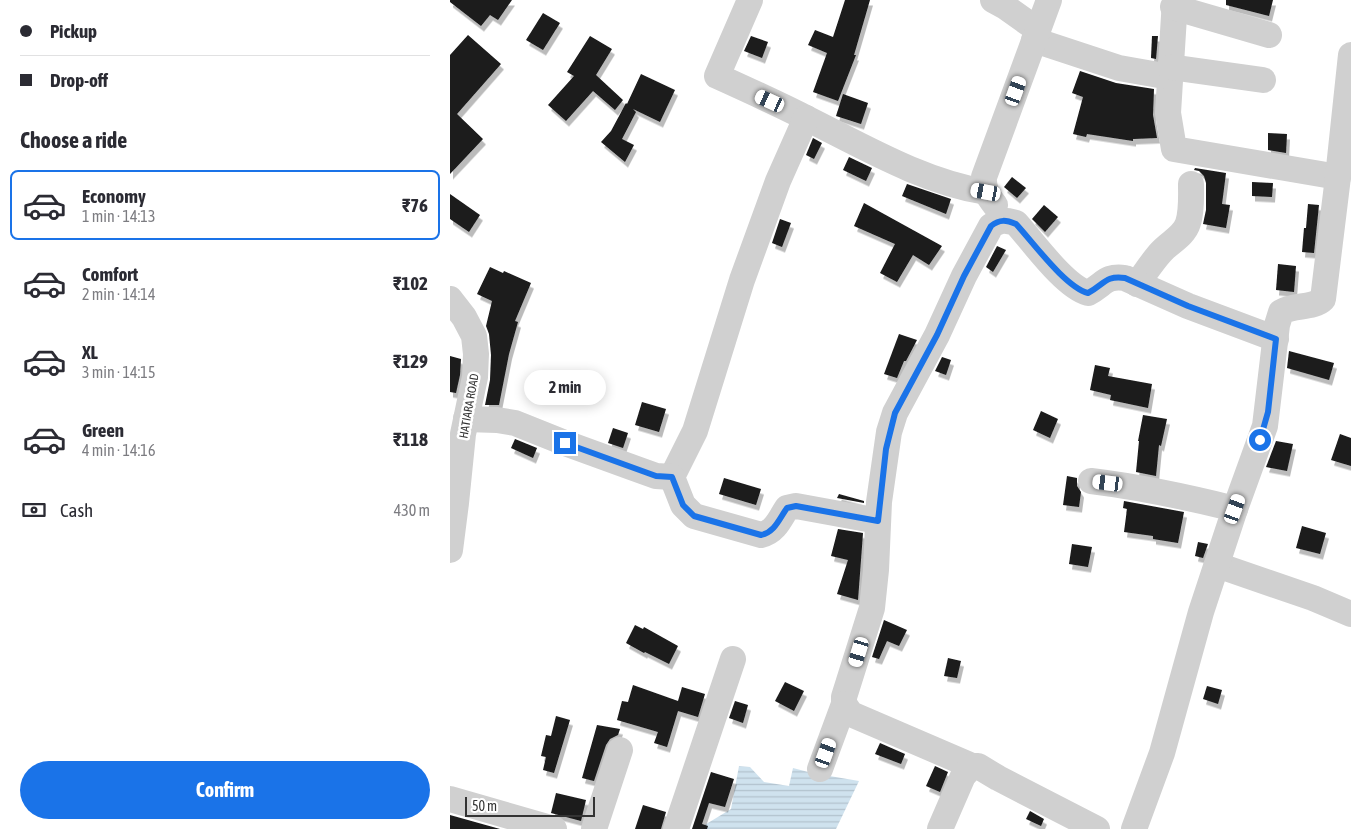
<!DOCTYPE html>
<meta charset="utf-8">
<style>
body{margin:0;font-family:"Asap Condensed",sans-serif;background:#f2f2f3;color:#2b2b33;height:100vh;display:flex;flex-direction:column;font-size:19px;white-space:nowrap}
*{box-sizing:border-box;margin:0}
p{font-size:16px;color:#7c7c81}
.icon{flex:none;width:28px;height:28px;fill:none;stroke:currentColor;stroke-width:2;stroke-linecap:round;stroke-linejoin:round}
.map{position:relative;flex:1;overflow:hidden}
.details{display:flex;flex-direction:column;background:#fff;width:450px}
.details>*{flex:none}
.hud{display:grid;align-content:center;height:110px;padding:0 20px;background:#fff}
.scale{position:absolute;left:15px;bottom:12px;width:130px;box-sizing:border-box;padding-left:5px;border:2px solid #333;border-top:0;font-size:14px;line-height:18px;white-space:nowrap;color:#333;-webkit-text-stroke:4px #fff;paint-order:stroke}
.end{position:absolute;width:22px;height:22px;margin:-11px;border:6px solid #1a73e8;background:#fff;box-shadow:0 0 0 2px #fff}
.from{border-radius:50%}
.bubble{position:absolute;height:35px;border-radius:18px;background:#fff;box-shadow:0 2px 12px #0003;font-size:16px;font-weight:700;line-height:35px;text-align:center}
.car{position:absolute;width:15px;height:30px;margin:-15px -8px;border-radius:6px;box-shadow:0 0 4px 1px #0007;background:linear-gradient(#fff 24%,#345 0 40%,#fff 0 76%,#345 0 86%,#fff 0)}
.hud b{display:flex;align-items:center;gap:18px;height:48px;font-size:19px}
.hud b+b{border-top:1px solid #e1e1e2}
.hud i{width:12px;height:12px;background:#2b2b33}
ul{padding:0;list-style:none}
li{display:flex;align-items:center;gap:15px;height:70px;margin:0 10px 8px;padding:0 10px;border:2px solid transparent;border-radius:8px}
li div{flex:1}
li b{display:block;font-size:19px}
li em{font-style:normal;font-weight:700}
li.on{border-color:#1a73e8}
li>.icon{width:45px;height:45px;stroke-width:1.5}
h2{padding:0 20px;font-size:22px;line-height:60px}
.pay{display:flex;align-items:center;gap:12px;height:55px;padding:0 20px;font-size:19px}
.pay p{margin-inline-start:auto}
.cta{display:flex;gap:10px;margin-top:auto;padding:10px 20px}
.cta a{flex:1;height:58px;border-radius:30px;background:#1a73e8;color:#fff;font-size:20px;font-weight:700;line-height:58px;text-align:center}
main{display:flex;flex:1;min-height:0}
.map>svg:first-child{display:block}
</style>
<main>
<section class="details">
<div class="hud">
<b><i class="from"></i>Pickup</b>
<b><i></i>Drop-off</b>
</div>
<h2>Choose a ride</h2>
<ul>
<li class="on"><svg class="icon" aria-label="car" viewBox="0 0 24 24"><path d="M5 17H2v-5l4-1 3-4h7l3 4 3 1v5h-3M9 17h6M6 11h13"/><circle cx="7" cy="17" r="2"/><circle cx="17" cy="17" r="2"/></svg><div><b>Economy</b><p>1 min · 14:13</p></div><em>₹76</em></li>
<li><svg class="icon" aria-label="car" viewBox="0 0 24 24"><path d="M5 17H2v-5l4-1 3-4h7l3 4 3 1v5h-3M9 17h6M6 11h13"/><circle cx="7" cy="17" r="2"/><circle cx="17" cy="17" r="2"/></svg><div><b>Comfort</b><p>2 min · 14:14</p></div><em>₹102</em></li>
<li><svg class="icon" aria-label="car" viewBox="0 0 24 24"><path d="M5 17H2v-5l4-1 3-4h7l3 4 3 1v5h-3M9 17h6M6 11h13"/><circle cx="7" cy="17" r="2"/><circle cx="17" cy="17" r="2"/></svg><div><b>XL</b><p>3 min · 14:15</p></div><em>₹129</em></li>
<li><svg class="icon" aria-label="car" viewBox="0 0 24 24"><path d="M5 17H2v-5l4-1 3-4h7l3 4 3 1v5h-3M9 17h6M6 11h13"/><circle cx="7" cy="17" r="2"/><circle cx="17" cy="17" r="2"/></svg><div><b>Green</b><p>4 min · 14:16</p></div><em>₹118</em></li>
</ul>
<div class="pay"><svg class="icon" aria-label="cash" viewBox="0 0 24 24"><path d="M3 7h18v10H3z"/><circle cx="12" cy="12" r="2"/></svg>Cash<p>430 m</p></div>
<div class="cta"><a>Confirm</a></div>
</section>
<div class="map">
<svg width="901" height="829" viewBox="0 0 901 829">
<defs>
<pattern id="water-rules" width="6" height="5" patternUnits="userSpaceOnUse" patternTransform="scale(1.25)"><rect width="6" height="5" fill="#cfe2ee"/><path d="M0 2.5h6" fill="none" stroke="#b2c2cd"/></pattern>
<filter id="shadow"><feDropShadow dx="3" dy="5.5" stdDeviation="0" flood-color="#0004"/></filter>
</defs>
<rect width="100%" height="100%" fill="#fff"/>
<path fill="url(#water-rules)" d="M289,766L300,767L314,782L339,786L343,768L362,773L409,781L386,829H248L281,809Z"/>
<g fill="#1a1a1a" filter="url(#shadow)">
<path d="M0,0H62L48,20L40,15L31,26L0,2Z"/>
<path d="M395,0H420L404,55H406L388,101L363,92L377,53L358,45L365,30L383,37Z"/>
<path d="M776,0H823L819,16L776,5Z"/>
<path d="M93,13L110,23L93,50L76,40Z"/>
<path d="M18,35L51,64L7,114L33,139L0,174V55Z"/>
<path d="M140,36L162,49L146,75L173,100L165,110L143,91L116,121L98,105L124,76L117,72Z"/>
<path d="M301,36L318,42L312,58L294,51Z"/>
<path d="M702,36H708L706,59L701,58Z"/>
<path d="M630,71L666,83L704,89L703,115L707,138L683,139V141L637,134L636,137L623,134L633,97L622,93Z"/>
<path d="M191,74L225,90L210,122L183,109L186,112L172,139L184,145L175,162L151,142L161,131L176,103L177,104Z"/>
<path d="M393,94L418,103L411,124L386,116Z"/>
<path d="M818,133L837,134L836,153L818,150Z"/>
<path d="M363,138L372,143L364,159L356,155Z"/>
<path d="M399,157L422,168L416,181L393,170Z"/>
<path d="M745,168L776,173L772,204L780,205L776,228L753,224L756,210V183L754,176L749,171L744,170Z"/>
<path d="M562,177L576,188L567,198L554,187Z"/>
<path d="M802,182L823,183L822,197L802,196Z"/>
<path d="M457,184L501,199L496,214L452,196Z"/>
<path d="M0,194L30,215L19,232L0,219Z"/>
<path d="M414,203L492,246L479,265L463,255L447,282L430,273L445,244L404,226Z"/>
<path d="M858,204L869,205L864,253L852,252L854,228H856Z"/>
<path d="M594,205L608,217L595,232L582,219Z"/>
<path d="M330,219L341,223L332,247L322,243Z"/>
<path d="M547,246L556,250L543,272L536,267Z"/>
<path d="M828,264L846,266L844,292L826,290Z"/>
<path d="M40,267L53,273L54,271L81,283L65,321L68,322L59,354L49,405H35L40,380L41,355L39,334L36,326L42,301L27,294Z"/>
<path d="M449,334L467,340L456,361H454L447,378L434,374Z"/>
<path d="M839,351L884,363L879,380L837,368Z"/>
<path d="M0,356L11,359L10,375L6,393L0,392Z"/>
<path d="M492,357L501,360L496,375L485,371Z"/>
<path d="M645,365L660,368L658,376L702,384L698,408L660,400L661,395L640,390Z"/>
<path d="M192,402L216,409L209,432L185,425Z"/>
<path d="M591,411L608,419L600,438L583,430Z"/>
<path d="M693,415L717,419L711,446L709,445L706,476L686,472L689,441H688Z"/>
<path d="M163,428L178,433L173,448L158,443Z"/>
<path d="M890,434L901,438V466L881,460Z"/>
<path d="M65,439L87,448L83,458L61,448Z"/>
<path d="M826,441L843,444L837,471L816,467Z"/>
<path d="M617,476L627,478V486L631,492L629,507L613,505Z"/>
<path d="M274,478L311,489L306,505L269,494Z"/>
<path d="M389,494L414,501V503L387,498Z"/>
<path d="M674,501L734,512L728,543L703,539V536L674,532L677,509L673,508Z"/>
<path d="M852,526L876,533L870,554L846,548Z"/>
<path d="M388,529L413,533L408,600L387,594L398,560L381,556Z"/>
<path d="M748,542L758,544L753,558L745,556Z"/>
<path d="M622,544L642,547L638,567L619,564Z"/>
<path d="M434,620L457,630L449,646L437,641L429,659L422,657Z"/>
<path d="M185,625L193,629L194,627L228,646L219,664L195,652L194,653L176,643Z"/>
<path d="M498,658L511,661L507,678L494,676Z"/>
<path d="M335,682L354,691L344,711L325,701Z"/>
<path d="M183,685L228,701L232,687L255,694L248,717L228,711L217,747L204,743L208,732L167,720L172,701L178,702Z"/>
<path d="M757,686L772,690L768,704L753,699Z"/>
<path d="M285,701L298,705L293,723L279,718Z"/>
<path d="M106,716L120,720L104,773L93,770L96,757L91,756L96,735L101,736Z"/>
<path d="M147,725L170,729L168,735L160,739L156,745L144,781L132,778Z"/>
<path d="M430,743L455,754L451,764L425,754Z"/>
<path d="M485,766L498,772L490,792L476,786Z"/>
<path d="M261,772L284,779L275,807L259,803L252,824L258,826L257,829H242Z"/>
<path d="M106,793L136,800L131,821L101,813Z"/>
<path d="M193,805L216,812L211,829H185Z"/>
<path d="M580,811L594,819L591,826L576,819Z"/>
<path d="M0,815L50,829H0Z"/>
</g>
<g fill="none" stroke-linecap="round" stroke-linejoin="round">
<g stroke="#d0d0d0" stroke-width="26">
<path d="M300,0L267,76C298,90 329,104 360,120C416,148 474,182 536,192"/>
<path d="M543,0L554,6L588,30"/>
<path d="M725,0L718,113L724,149L888,177"/>
<path d="M723,7L819,35"/>
<path d="M584,40L669,68L720,77"/>
<path d="M720,67L813,80"/>
<path d="M356,118L328,181L292,280L245,431L222,477L233,505L244,516L311,535C325,532 330,519 337,508L346,506L428,521"/>
<path d="M545,205C538,196 533,189 534,177L599,0"/>
<path d="M687,284C695,273 702,262 711,252C720,242 734,236 738,223C742,211 741,197 741,184"/>
<path d="M0,299L14,317L24,336L26,354L25,377L13,434L6,503L0,550"/>
<path d="M16,419L47,420L65,423L115,443L181,467L206,476L222,477"/>
<path d="M641,481C690,487 737,497 785,509"/>
<path d="M767,565L863,598L901,614"/>
<path d="M522,766L401,714L394,704V697L422,608L426,570L429,502L439,432L445,413L487,335L514,276L541,226C550,219 556,220 566,223C583,242 615,287 638,293C654,285 655,275 675,278L738,306L826,339"/>
<path d="M370,769L394,704"/>
<path d="M0,799L104,829"/>
<path d="M144,829L170,750"/>
<path d="M226,829L283,659"/>
<path d="M490,829L513,776L522,766H528L548,778L647,829"/>
<path d="M684,829L712,753L751,612L785,509L815,426L827,325L831,312C844,304 863,309 873,299L888,177L901,55"/>
</g>
</g>
<g fill="none" stroke-linecap="round" stroke-linejoin="round">
<path stroke="#1a73e8" stroke-width="6" d="M115,443L206,476L222,477L233,505L244,516L311,535C325,532 329,519 337,508L346,506L428,521L436,449L445,413L487,335L514,276L541,226C550,219 556,220 566,224C583,242 615,287 638,293C654,285 655,275 675,278L738,306L826,339L818,412L810,440"/>
</g>
<g text-anchor="middle" stroke-width="5" stroke-linejoin="round" paint-order="stroke">
<g font-size="12" fill="#333" stroke="#fff">
<text transform="translate(19 406) rotate(-80)" y="4">HATIARA ROAD</text>
</g>
</g>
</svg>
<div class="scale">50 m</div>
<i class="end from" style="left:810px;top:440px"></i>
<i class="end" style="left:115px;top:443px"></i>
<div class="bubble" style="left:74px;top:370px;width:82px">2 min</div>
<i class="car" style="left:566px;top:91px;rotate:20deg"></i>
<i class="car" style="left:320px;top:101px;rotate:295deg"></i>
<i class="car" style="left:536px;top:192px;rotate:280deg"></i>
<i class="car" style="left:658px;top:483px;rotate:277deg"></i>
<i class="car" style="left:785px;top:509px;rotate:20deg"></i>
<i class="car" style="left:409px;top:652px;rotate:197deg"></i>
<i class="car" style="left:376px;top:753px;rotate:20deg"></i>
</div>
</main>
